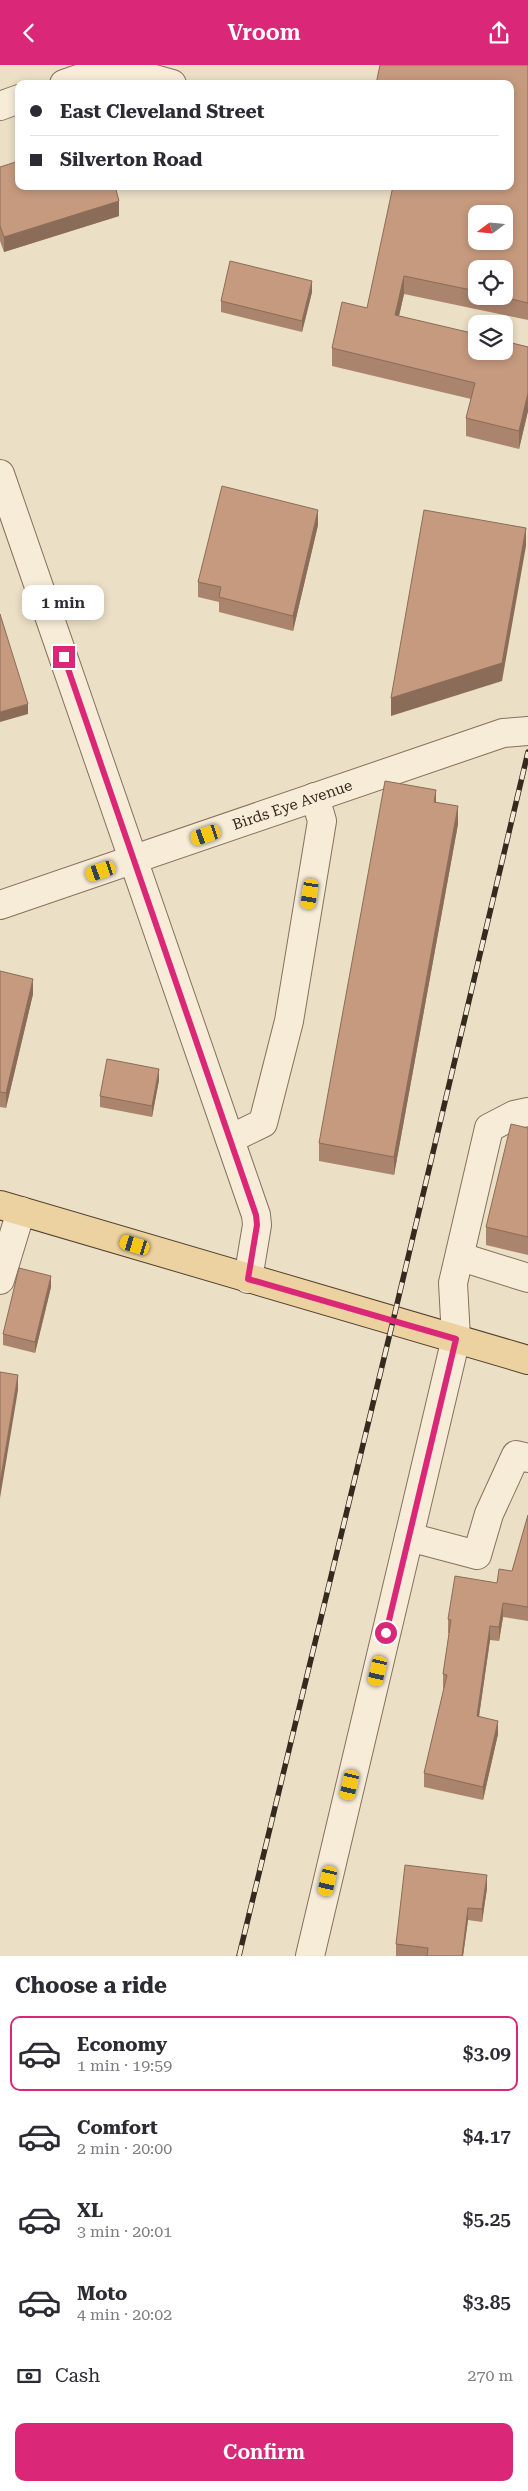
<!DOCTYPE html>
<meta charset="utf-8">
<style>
body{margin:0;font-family:"Roboto Serif",serif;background:#f7f7f7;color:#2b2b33;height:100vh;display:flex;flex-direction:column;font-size:19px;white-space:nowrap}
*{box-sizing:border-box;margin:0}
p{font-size:16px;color:#7c7c81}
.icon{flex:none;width:28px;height:28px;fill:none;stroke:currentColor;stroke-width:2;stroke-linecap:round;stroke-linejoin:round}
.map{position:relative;height:1891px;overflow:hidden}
.side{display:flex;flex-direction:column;background:#fff;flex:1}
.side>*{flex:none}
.guide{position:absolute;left:15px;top:15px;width:499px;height:110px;border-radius:10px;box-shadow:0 2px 8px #0003;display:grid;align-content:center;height:110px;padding:0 15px;background:#fff}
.needle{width:32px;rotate:254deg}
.tools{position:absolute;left:468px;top:140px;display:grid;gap:10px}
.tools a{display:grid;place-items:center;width:45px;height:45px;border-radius:10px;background:#fff;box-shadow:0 2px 8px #0003;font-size:25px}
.end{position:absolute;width:22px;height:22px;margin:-11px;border:6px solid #db2777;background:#fff;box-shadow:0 0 0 2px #fff}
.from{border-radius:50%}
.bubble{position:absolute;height:35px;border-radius:10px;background:#fff;box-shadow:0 2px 8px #0003;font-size:16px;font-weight:600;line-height:35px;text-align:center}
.car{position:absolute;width:15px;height:30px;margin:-15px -8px;border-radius:6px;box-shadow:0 0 4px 1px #0007;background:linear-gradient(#f5c518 24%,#345 0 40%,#f5c518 0 76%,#345 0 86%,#f5c518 0)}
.guide b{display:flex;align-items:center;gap:18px;height:48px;font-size:19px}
.guide b+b{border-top:1px solid #e1e1e2}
.guide i{width:12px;height:12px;background:#2b2b33}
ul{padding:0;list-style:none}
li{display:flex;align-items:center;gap:15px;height:75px;margin:0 10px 8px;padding:0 5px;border:2px solid transparent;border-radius:10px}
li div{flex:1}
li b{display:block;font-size:19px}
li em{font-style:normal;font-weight:600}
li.current{border-color:#db2777}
li>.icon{width:45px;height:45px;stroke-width:1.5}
h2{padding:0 15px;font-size:22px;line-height:60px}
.pay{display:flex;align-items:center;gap:12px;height:55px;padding:0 15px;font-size:19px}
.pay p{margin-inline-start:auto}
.primary-button{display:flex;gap:10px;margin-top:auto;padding:10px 15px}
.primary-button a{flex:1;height:58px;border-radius:10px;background:#db2777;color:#fff;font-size:20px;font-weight:600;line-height:58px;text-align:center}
header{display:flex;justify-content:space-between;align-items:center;height:65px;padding:0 15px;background:#db2777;color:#fff;font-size:22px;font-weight:600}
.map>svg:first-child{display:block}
</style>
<header><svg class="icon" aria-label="back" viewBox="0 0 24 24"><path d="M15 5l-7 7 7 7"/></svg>Vroom<svg class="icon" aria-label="share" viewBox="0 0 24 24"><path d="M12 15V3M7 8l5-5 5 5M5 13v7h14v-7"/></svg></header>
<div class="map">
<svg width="528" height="1891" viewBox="0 0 528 1891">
<rect width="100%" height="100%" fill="#ebdfc5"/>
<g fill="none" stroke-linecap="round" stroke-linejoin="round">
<defs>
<g id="minor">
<path d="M64,19L112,2L172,19"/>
<path d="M0,41L19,34"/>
<path d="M0,409L256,1150L257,1160L248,1214"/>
<path id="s1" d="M0,840L503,668L528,666"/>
<path d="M230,1074L263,1058L289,956L322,756L315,732"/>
<path d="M461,1192L528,1213"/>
<path d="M0,1215L21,1146"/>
<path d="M409,1472L477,1490L489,1449L516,1390L528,1393"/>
<path d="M310,1891L456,1273L453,1218L489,1063L514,1050L528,1047"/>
</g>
<path id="major" d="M0,1140L528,1295"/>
</defs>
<use href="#minor" stroke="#85715d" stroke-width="30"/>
<use href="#major" stroke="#534030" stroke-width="30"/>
<use href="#minor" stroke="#f6ecd8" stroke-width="28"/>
<use href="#major" stroke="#ebd2a0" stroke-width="28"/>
<defs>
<path id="rail" d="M239,1891L393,1256L528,687"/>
</defs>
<use href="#rail" stroke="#362a1f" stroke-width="5.5"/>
<use href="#rail" stroke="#f3e9d4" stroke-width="4" stroke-dasharray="11" stroke-linecap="butt"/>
</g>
<g fill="#aa846c" fill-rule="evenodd">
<path d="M528,0V255L404,229L399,251L528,282V346L519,384L466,371V353L471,334L332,301V283L367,243ZM476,204L504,231H476Z"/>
<path d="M0,102L119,151L4,187L0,176Z"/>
<path d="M312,227L302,267L221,247V236Z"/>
<path d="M318,460L293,566L219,547V537L198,532V517Z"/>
<path d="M436,737L458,759L394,1110L319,1096V1078Z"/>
<path d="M0,906L33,929L6,1043L0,1042Z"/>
<path d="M159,1015L152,1052L100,1042V1031Z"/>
<path d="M528,1063V1190L486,1180V1162Z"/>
<path d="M51,1222L35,1288L3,1280V1269Z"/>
<path d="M528,1450V1556L503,1552L499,1576L490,1575L479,1651L498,1669L483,1735L424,1722V1708L444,1623H443V1609L449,1568H448V1554L512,1506Z"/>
<path d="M487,1823L482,1857L468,1855L463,1891H396V1879Z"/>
</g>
<g fill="#8b6c58">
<path d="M119,136V151L4,187V172Z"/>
<path d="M404,211V229L395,268V250Z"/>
<path d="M312,216V227L302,267V256Z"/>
<path d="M528,328V346L519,384V366Z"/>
<path d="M318,445V460L293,566V551Z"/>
<path d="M526,463V481L502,616L391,651V633Z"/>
<path d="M28,639V649L0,657V647Z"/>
<path d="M436,725V743L434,737Z"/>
<path d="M458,741V759L394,1110V1092Z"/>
<path d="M33,914V929L6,1043V1028Z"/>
<path d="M159,1004V1015L152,1052V1041Z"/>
<path d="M51,1211V1222L35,1288V1277Z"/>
<path d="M18,1310V1325L0,1433V1418Z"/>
<path d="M503,1538V1552L499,1576V1562Z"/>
<path d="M490,1561V1575L477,1665V1651Z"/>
<path d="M498,1656V1669L483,1735V1722Z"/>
<path d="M487,1810V1823L482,1857V1844Z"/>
<path d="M468,1843V1855L463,1891H462Z"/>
</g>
<g fill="#c69a7e" stroke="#8b6c58" fill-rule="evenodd">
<path d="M380,0H528V238L499,231H504V204H476V226L404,211L395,250L476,269V286H504V276L528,282V328L519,366L466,353L475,318L332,283L342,237L367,243L393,121H510V19H376ZM476,149H504V176H476Z"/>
<path d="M19,96V121H115L119,136L4,172L0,161V102Z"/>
<path d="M230,196L312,216L302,256L221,236Z"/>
<path d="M222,421L318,445L293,551L219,532L221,522L198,517Z"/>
<path d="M424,445L526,463L502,598L391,633Z"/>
<path d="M0,549L28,639L0,647Z"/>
<path d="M385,716L436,725L434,737L458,741L394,1092L319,1078Z"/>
<path d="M0,906L33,914L6,1028L0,1027Z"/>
<path d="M107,994L159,1004L152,1041L100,1031Z"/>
<path d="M511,1059L528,1063V1172L486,1162Z"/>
<path d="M19,1203L51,1211L35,1277L3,1269Z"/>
<path d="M0,1307L18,1310L0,1418Z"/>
<path d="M528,1450V1542L503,1538L499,1562L490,1561L477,1651L498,1656L483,1722L424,1708L447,1610L443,1609L451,1555L448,1554L455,1511L497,1518L499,1504L512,1506Z"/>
<path d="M405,1800L487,1810L482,1844L468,1843L462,1891H427L428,1883L396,1879Z"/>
</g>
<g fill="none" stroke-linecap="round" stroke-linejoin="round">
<path stroke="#db2777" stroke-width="6" d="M64,592L256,1150L257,1160L248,1214L456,1274L386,1568"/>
</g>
<g text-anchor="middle" stroke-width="5" stroke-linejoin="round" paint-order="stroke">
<g font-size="15" fill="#362a1f" stroke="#f3e9d4">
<text dy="5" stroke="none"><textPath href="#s1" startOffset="309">Birds Eye Avenue</textPath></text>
</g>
</g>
</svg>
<div class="tools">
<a><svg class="needle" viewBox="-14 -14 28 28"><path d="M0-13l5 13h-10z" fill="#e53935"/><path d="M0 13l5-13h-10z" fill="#7c7c81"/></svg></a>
<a><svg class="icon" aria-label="locate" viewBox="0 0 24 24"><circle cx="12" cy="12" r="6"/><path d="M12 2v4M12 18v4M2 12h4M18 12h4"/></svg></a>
<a><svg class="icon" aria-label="layers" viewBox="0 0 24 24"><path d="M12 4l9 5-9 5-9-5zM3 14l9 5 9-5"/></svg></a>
</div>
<i class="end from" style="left:386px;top:1568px"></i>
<i class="end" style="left:64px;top:592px"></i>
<div class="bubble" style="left:22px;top:520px;width:82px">1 min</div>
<i class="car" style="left:206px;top:770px;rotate:251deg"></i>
<i class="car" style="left:101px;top:806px;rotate:251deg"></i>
<i class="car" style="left:310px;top:829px;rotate:189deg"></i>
<i class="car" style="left:135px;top:1180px;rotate:287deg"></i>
<i class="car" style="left:378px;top:1606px;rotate:193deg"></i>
<i class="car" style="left:350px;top:1720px;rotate:193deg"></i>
<i class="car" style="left:328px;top:1816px;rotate:193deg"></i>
<div class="guide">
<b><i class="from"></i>East Cleveland Street</b>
<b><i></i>Silverton Road</b>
</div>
</div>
<section class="side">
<h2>Choose a ride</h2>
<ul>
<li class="current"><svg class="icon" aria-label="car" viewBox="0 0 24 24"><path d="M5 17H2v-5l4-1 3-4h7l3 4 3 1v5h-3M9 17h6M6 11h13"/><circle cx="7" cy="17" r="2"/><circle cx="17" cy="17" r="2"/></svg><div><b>Economy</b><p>1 min · 19:59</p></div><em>$3.09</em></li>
<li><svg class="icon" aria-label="car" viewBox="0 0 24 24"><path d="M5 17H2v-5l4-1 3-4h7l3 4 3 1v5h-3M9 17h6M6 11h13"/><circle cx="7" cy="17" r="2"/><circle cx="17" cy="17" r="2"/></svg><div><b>Comfort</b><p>2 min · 20:00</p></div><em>$4.17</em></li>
<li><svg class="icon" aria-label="car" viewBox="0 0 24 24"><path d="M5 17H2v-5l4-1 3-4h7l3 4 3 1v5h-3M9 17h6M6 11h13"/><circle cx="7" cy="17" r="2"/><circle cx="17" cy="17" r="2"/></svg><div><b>XL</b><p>3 min · 20:01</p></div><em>$5.25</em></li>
<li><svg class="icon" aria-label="car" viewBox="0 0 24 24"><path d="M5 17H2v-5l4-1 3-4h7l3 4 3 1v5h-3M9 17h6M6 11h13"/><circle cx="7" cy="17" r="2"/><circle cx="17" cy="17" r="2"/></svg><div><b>Moto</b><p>4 min · 20:02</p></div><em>$3.85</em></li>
</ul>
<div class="pay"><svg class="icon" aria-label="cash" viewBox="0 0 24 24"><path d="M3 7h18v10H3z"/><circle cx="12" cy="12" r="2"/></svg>Cash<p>270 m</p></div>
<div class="primary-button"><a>Confirm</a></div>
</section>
